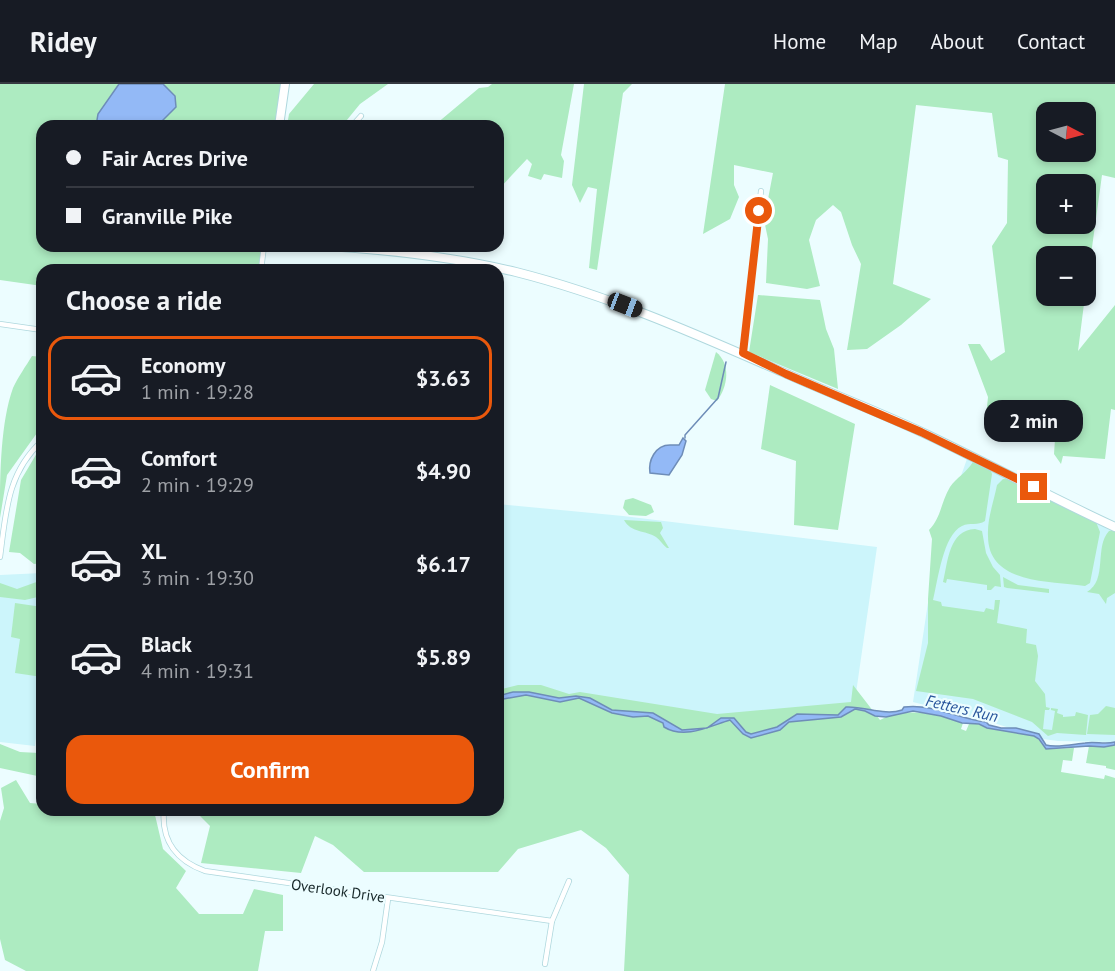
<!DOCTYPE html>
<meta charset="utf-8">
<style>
body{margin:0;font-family:"PT Sans",sans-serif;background:#242831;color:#f1f3f6;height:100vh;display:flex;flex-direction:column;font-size:22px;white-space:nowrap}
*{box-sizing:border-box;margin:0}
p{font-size:20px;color:#9ea1a6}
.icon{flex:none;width:33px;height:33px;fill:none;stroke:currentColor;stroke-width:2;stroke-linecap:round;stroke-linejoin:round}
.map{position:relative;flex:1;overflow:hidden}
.side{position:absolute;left:36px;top:180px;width:468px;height:552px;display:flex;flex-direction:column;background:#171b24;border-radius:18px;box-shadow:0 3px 9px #0003}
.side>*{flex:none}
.banner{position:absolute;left:36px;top:36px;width:468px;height:132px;border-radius:18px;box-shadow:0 3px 9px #0003;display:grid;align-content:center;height:132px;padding:0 30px;background:#171b24}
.needle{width:39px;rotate:96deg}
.controls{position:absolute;left:1036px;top:18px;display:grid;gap:12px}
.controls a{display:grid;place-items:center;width:60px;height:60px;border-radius:12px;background:#171b24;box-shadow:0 3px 9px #0003;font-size:30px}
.end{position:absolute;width:27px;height:27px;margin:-14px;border:8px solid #ea580c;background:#fff;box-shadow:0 0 0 3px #fff}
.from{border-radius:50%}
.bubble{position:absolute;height:42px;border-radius:18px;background:#171b24;box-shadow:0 3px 9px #0003;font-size:20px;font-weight:700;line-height:42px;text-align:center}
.car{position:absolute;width:18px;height:36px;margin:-18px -9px;border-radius:8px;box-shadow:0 0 4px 2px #0007;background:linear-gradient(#222 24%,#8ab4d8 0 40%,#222 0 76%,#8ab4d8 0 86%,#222 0)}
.banner b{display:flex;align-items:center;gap:21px;height:57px;font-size:22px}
.banner b+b{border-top:2px solid #363941}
.banner i{width:15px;height:15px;background:#f1f3f6}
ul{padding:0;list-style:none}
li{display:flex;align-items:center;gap:18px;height:84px;margin:0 12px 9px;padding:0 18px;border:3px solid transparent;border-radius:18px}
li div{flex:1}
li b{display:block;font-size:22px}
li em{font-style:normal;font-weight:700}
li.selected{border-color:#ea580c}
li>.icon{width:54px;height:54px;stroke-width:1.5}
h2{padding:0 30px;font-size:27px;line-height:72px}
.primary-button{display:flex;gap:12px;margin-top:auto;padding:12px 30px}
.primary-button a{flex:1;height:69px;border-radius:18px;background:#ea580c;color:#fff;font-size:24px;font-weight:700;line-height:69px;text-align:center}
header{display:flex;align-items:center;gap:36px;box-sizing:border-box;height:84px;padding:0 30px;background:#171b24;border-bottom:2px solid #363941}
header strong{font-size:28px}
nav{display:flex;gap:33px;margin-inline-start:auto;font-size:21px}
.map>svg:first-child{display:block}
</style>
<header>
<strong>Ridey</strong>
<nav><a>Home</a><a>Map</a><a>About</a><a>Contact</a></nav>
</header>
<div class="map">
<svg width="1115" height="887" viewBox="0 0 1115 887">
<rect width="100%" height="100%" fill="#ecfdff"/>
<g fill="#ccf5fb">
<path d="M967,375L1115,448V658L1058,657L1043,655L991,638L913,618L937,459Z"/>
<path d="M498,420L623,432L877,463L854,623L728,634L498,619Z"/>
<path d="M42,489V604L35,662L0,658V491Z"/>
</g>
<g fill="#adebc1" fill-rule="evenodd">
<path d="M0,0H284L278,42H42V162H262L258,186H42V202L0,196Z"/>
<path d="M314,0H388L360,20L342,42H287L289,30Z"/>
<path d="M492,0H574L561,71L564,77L562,94L544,90L541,96L528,92L532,80L527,75L498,106V42H450L436,40L479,4L488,3Z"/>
<path d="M584,0H632L623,9L597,186L589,184L597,105L588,103L580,119L572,101Z"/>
<path d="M725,0H1115V94L1102,91L1086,207V172H1047V212H1085L1078,267L1115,221V326L1111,325L1105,375L1063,372L1061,380L1054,370L1056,340L1041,325L1012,323L1000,343L985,342L988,313L968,260H980L991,277L1005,268L992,162L1007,139L1008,76L998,73L992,29L916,21L893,200L931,215L901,241L867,265L847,266L861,180L852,161L841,128L833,121L816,136L809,156L820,202L807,205L766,199L768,155L764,136L773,89L734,81V101L739,113L730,135L703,150ZM1086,28V68H1047V28ZM1047,100H1086V140H1047Z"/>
<path d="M758,211L820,216L826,245L834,265L838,305L749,268Z"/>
<path d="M716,268C731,280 728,302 717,317L711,315L705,306Z"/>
<path d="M32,272L42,273V346L37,349L7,391L0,434C0,396 0,340 13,304C18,293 26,282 32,272Z"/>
<path d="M770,301L855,340L838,446L794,441L796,377L761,365Z"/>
<path d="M42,367V479L34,480L20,469L9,468L21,396L37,369Z"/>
<path d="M973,378L991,387L992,390L985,437C978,442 970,438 962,442C943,451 938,496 933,516L941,518L942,522L984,528L986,524L994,526L995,516H1000L997,539L1027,545L1026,559L1036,561L1038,572L1035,597L1045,610L1046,623L1050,624L1049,626H1045L1043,645L1052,646L1055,627L1051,626V624L1058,625L1057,629L1063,631V633L1075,632L1076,628L1088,631L1086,651L1057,649L1048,652L1032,638L973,615L916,607L928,559V515L932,455L929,446C941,434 941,418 950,403C956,394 967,388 973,378Z"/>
<path d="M1003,395H1008L1096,438L1100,448L1090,499L1085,502L1077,501C1044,497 988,498 988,452C987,435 994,417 997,401Z"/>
<path d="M633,414L651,421L654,428L646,432L629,431L623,424L625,416Z"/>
<path d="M624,436L661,438L663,444L660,449L669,464H667C663,461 660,456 656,453C645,446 631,449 624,436Z"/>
<path d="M975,445L982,447L986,469L993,483L1000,491L1001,503L995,502L991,506H987V501L947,495L946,499L943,498C948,477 949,446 975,445Z"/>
<path d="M1113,446L1115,447V509L1107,514L1106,520L1099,510L1087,508C1108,496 1094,463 1109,447Z"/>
<path d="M1003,493L1018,501L1049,505V509L1007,504L1004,503Z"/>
<path d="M42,496V512L25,516L0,513V499L17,505Z"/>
<path d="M15,519L42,523V593L15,589L20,555L11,553Z"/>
<path d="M518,601H541L569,610L580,608L717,630L851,618L853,601L880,636C907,623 935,629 963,639L961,645L966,647L969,640H979L1034,652L1042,658L1046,665L1074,664L1072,677L1063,676L1061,688L1104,695L1105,691L1115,694V887H624L629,791L606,764L581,746L518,765L498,788H364L333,761L315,752L301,789L201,779L210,742L194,726H498V606Z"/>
<path d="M1106,622L1115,624V651L1087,650L1090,631L1098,630Z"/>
<path d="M0,660L20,668L39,669L42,663V693L0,684Z"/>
<path d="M1115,661V686L1106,684V682L1086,679L1089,662L1104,663Z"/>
<path d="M16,696L30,719L42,720V726H157L155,731L163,765L186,787L176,804L199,830H243L254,805L283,811V847H265L258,887H26L5,876L0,855V737L4,724L1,704Z"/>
</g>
<g fill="#93b9f6" stroke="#6e8db8" stroke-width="1.5">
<path d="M119,0H163L175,12L176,23L157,42H96L98,30Z"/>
<path d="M683,354L686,357L682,371L669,391L650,389C648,377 655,361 670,361C673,361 676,361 679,361Z"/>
<path d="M513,608H529L559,614L576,612L590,614L612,626L653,629L682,646L707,644L721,634H734L746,648L751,650L777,643L797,630L838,631L846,623C865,622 884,632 902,626L904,623C932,619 958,635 986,638L989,641L1001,644H1016L1039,650L1046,661C1057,664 1074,660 1085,659C1096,657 1104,661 1115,658V661L1104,663L1089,662L1046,665L1039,655L1034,652L987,644L979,640L962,639L941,632L913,627L886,633L875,632L865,627L855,625L841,633L789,638L780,646L751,654L743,650L730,636C710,642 685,656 664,643L663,639L648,632L633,633L612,629L579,614L560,618L526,611L498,616V612Z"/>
</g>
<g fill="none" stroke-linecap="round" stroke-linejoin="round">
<path stroke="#6e8db8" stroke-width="1.5" d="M685,354V351L718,314L726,278"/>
<defs>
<g id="street">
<path d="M352,42L361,32"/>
<path d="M261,186L264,162"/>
<path d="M0,240L42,246"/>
<path d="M743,269L761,107"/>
<path d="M0,473C6,428 7,389 42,357"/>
<path d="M164,726C161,757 177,777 205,787L552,837"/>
<path d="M545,880L552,837L569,797"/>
<path d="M373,887L382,858L388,815"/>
</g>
<g id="highway">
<path d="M279,42L285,0"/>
<path d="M328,162C392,166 454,173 516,188C611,212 698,251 787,290C834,311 882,329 928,351C991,381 1052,414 1115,443"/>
</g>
</defs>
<use href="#street" stroke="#afd8de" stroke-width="6"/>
<use href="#highway" stroke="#afd8de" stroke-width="10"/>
<use href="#street" stroke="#fff" stroke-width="4.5"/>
<use href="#highway" stroke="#fff" stroke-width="8"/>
</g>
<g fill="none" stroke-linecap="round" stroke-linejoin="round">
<path stroke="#ea580c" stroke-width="8" d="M759,127L743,269L786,290L921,348L1034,403"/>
</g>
<g text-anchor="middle" stroke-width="4.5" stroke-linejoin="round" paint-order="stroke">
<g font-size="15" fill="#172729" stroke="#ecfdff">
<text transform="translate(338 807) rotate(8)" y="5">Overlook Drive</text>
</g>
<g font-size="16" font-style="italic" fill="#28559c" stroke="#ecfdff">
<text transform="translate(962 624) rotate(13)" y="6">Fetters Run</text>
</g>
</g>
</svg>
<div class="controls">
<a><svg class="needle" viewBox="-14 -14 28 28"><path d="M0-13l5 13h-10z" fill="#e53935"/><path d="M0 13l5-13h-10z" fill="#9ea1a6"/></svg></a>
<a>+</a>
<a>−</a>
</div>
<i class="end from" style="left:759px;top:127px"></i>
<i class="end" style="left:1034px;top:403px"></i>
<div class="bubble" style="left:984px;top:316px;width:99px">2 min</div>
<i class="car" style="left:625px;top:221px;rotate:111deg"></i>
<div class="banner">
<b><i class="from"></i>Fair Acres Drive</b>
<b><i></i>Granville Pike</b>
</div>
<section class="side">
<h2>Choose a ride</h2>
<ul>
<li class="selected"><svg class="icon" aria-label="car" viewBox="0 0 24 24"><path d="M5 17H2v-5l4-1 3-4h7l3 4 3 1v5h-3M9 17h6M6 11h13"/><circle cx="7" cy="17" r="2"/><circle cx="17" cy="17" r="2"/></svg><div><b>Economy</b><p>1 min · 19:28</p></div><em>$3.63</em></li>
<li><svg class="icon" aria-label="car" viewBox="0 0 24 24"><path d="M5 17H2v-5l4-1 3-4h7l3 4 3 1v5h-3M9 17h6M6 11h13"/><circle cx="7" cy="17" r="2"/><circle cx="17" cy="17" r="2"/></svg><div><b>Comfort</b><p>2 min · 19:29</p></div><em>$4.90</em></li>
<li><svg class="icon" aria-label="car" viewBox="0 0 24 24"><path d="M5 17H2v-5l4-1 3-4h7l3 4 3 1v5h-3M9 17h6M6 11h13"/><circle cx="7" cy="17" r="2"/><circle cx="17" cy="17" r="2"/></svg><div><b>XL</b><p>3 min · 19:30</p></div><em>$6.17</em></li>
<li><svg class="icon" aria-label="car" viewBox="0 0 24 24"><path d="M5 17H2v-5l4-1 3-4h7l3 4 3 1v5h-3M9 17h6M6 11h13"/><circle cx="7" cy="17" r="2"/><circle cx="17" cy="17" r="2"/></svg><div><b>Black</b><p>4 min · 19:31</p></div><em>$5.89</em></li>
</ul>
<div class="primary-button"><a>Confirm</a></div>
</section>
</div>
